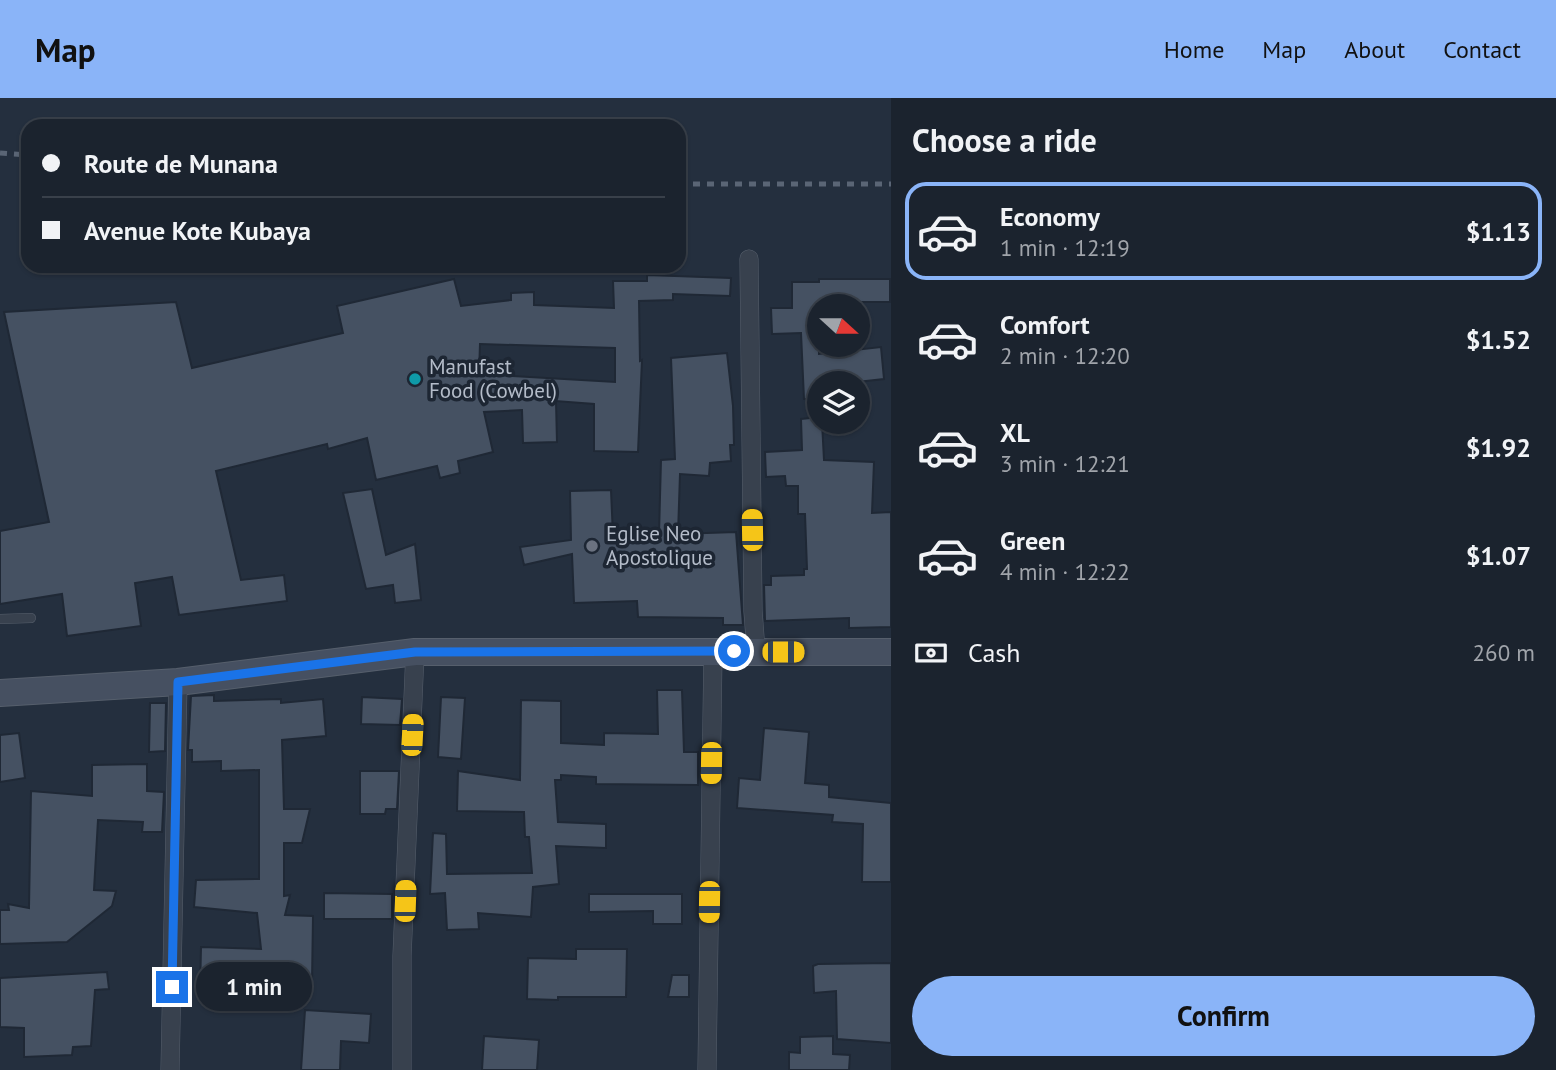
<!DOCTYPE html>
<meta charset="utf-8">
<style>
body{margin:0;font-family:"PT Sans",sans-serif;background:#282f3a;color:#f1f3f6;height:100vh;display:flex;flex-direction:column;font-size:26px;white-space:nowrap}
*{box-sizing:border-box;margin:0}
p{font-size:23px;color:#a0a4aa}
.icon{flex:none;width:38px;height:38px;fill:none;stroke:currentColor;stroke-width:2;stroke-linecap:round;stroke-linejoin:round}
.map{position:relative;flex:1;overflow:hidden}
.side{display:flex;flex-direction:column;background:#1b232e;width:665px}
.side>*{flex:none}
.guide{position:absolute;left:21px;top:21px;width:665px;height:154px;border-radius:21px;box-shadow:0 2px 5px #0004,0 0 0 2px #39404a;display:grid;align-content:center;height:154px;padding:0 21px;background:#1b232e}
.needle{width:46px;rotate:111deg}
.controls{position:absolute;left:807px;top:196px;display:grid;gap:14px}
.controls a{display:grid;place-items:center;width:63px;height:63px;border-radius:50%;background:#1b232e;box-shadow:0 2px 5px #0004,0 0 0 2px #39404a;font-size:35px}
.end{position:absolute;width:32px;height:32px;margin:-16px;border:9px solid #1a73e8;background:#fff;box-shadow:0 0 0 4px #fff}
.from{border-radius:50%}
.bubble{position:absolute;height:49px;border-radius:24px;background:#1b232e;box-shadow:0 2px 5px #0004,0 0 0 2px #39404a;font-size:23px;font-weight:600;line-height:49px;text-align:center}
.car{position:absolute;width:21px;height:42px;margin:-21px -10px;border-radius:9px;box-shadow:0 0 5px 2px #0007;background:linear-gradient(#f5c518 24%,#345 0 40%,#f5c518 0 76%,#345 0 86%,#f5c518 0)}
.guide b{display:flex;align-items:center;gap:24px;height:66px;font-size:26px}
.guide b+b{border-top:2px solid #39404a}
.guide i{width:18px;height:18px;background:#f1f3f6}
ul{padding:0;list-style:none}
li{display:flex;align-items:center;gap:21px;height:98px;margin:0 14px 10px;padding:0 7px;border:4px solid transparent;border-radius:21px}
li div{flex:1}
li b{display:block;font-size:26px}
li em{font-style:normal;font-weight:600}
li.on{border-color:#8ab4f8}
li>.icon{width:63px;height:63px;stroke-width:1.5}
h2{padding:0 21px;font-size:32px;line-height:84px}
.pay{display:flex;align-items:center;gap:18px;height:77px;padding:0 21px;font-size:26px}
.pay p{margin-inline-start:auto}
.action{display:flex;gap:14px;margin-top:auto;padding:14px 21px}
.action a{flex:1;height:80px;border-radius:42px;background:#8ab4f8;color:#111;font-size:28px;font-weight:600;line-height:80px;text-align:center}
header{display:flex;align-items:center;gap:42px;box-sizing:border-box;height:98px;padding:0 35px;background:#8ab4f8;color:#111}
header strong{font-size:33px}
nav{display:flex;gap:38px;margin-inline-start:auto;font-size:24px}
main{display:flex;flex:1;min-height:0}
.map>svg:first-child{display:block}
</style>
<header>
<strong>Map</strong>
<nav><a>Home</a><a>Map</a><a>About</a><a>Contact</a></nav>
</header>
<main>
<div class="map">
<svg width="891" height="972" viewBox="0 0 891 972">
<rect width="100%" height="100%" fill="#242f3e"/>
<g fill="#455162" stroke="#1f2835" stroke-width="2" fill-rule="evenodd">
<path d="M647,177L731,180L730,198L673,196V202L639,203L640,263L642,262L638,354L594,353V306L556,303L557,344L523,345L522,312L484,314L493,354L458,363L460,375L440,380L437,368L376,382L367,340L328,351L327,346L216,373L241,482L284,477L287,503L179,517L172,479L135,485L141,528L67,538L62,496L0,506V433L49,424L4,214L176,204L192,270L343,235L337,208L454,181L461,208L511,202V195L534,194V207L614,210L613,183H647ZM480,246L615,250V284L479,276Z"/>
<path d="M819,181H890V204H849V208H819V256L881,249L884,281L848,285H819V301H804L801,235L772,236L771,210H792V184H819Z"/>
<path d="M727,255L733,308L734,347H730L731,363L710,365L709,378L680,376L678,436L736,434L743,527H723V520L638,519L637,503L574,505L572,456L524,467L520,449L571,442L570,393L611,392L613,438L659,436L661,362L675,361L671,260Z"/>
<path d="M819,319V324H822L824,362L874,364L872,415L891,414V529L849,530V520L765,523L764,487H771V478L804,477V471H807L805,416H798V388H786L785,378L766,379L765,354L802,352L801,321Z"/>
<path d="M372,391L386,457L415,446L421,502L395,505L393,487L366,491L343,395Z"/>
<path d="M657,592H682L684,654H698V687L596,686V679L561,677V682H555L558,724L606,726V750L556,748L559,786L533,789L531,819L478,815L479,831L447,832L445,795L430,796L433,735L446,736L447,776L532,775L529,739H525L524,714L457,713L458,673L520,682L521,602L561,603V645L604,647V635L658,636Z"/>
<path d="M214,597V603L281,601V605L323,601L326,638L282,642L284,711H310L302,745H284V798L290,797L285,817L313,818L312,885H245L244,893H200L201,849L261,851L257,815L194,809L196,782L259,781V672L221,673V663L192,664V652H188L191,598Z"/>
<path d="M362,599L402,601L400,627L361,626Z"/>
<path d="M441,599L465,600L461,661L438,659Z"/>
<path d="M150,605H166L165,653L149,654Z"/>
<path d="M764,630L809,634L805,685L829,687V699L891,705V784H862L863,726L832,724L833,717L737,710L739,680L760,682Z"/>
<path d="M19,635L25,680L0,684V637Z"/>
<path d="M147,666V693L164,694L162,734H142L143,724L98,722L94,792L116,793L112,808L67,844L0,846V812H9L8,806L29,810L31,693L92,698V667Z"/>
<path d="M360,673H399L397,711H386L385,716H360Z"/>
<path d="M324,795L392,796V821H324Z"/>
<path d="M589,796H682V826H653V813L589,814Z"/>
<path d="M576,851H627L626,899H558V902L527,901L528,860L576,861Z"/>
<path d="M891,865V945L837,941L836,893L814,895L813,868L818,866Z"/>
<path d="M107,874L109,891L95,892L91,948L73,949L72,957L24,959V930L0,929V880Z"/>
<path d="M672,877H689V899H668Z"/>
<path d="M305,912L371,916L369,945L341,943L340,972H301Z"/>
<path d="M484,938L539,942L537,972H482Z"/>
<path d="M833,938V956L850,957L849,972H789V954L800,955V939Z"/>
</g>
<g fill="none" stroke-linecap="round" stroke-linejoin="round">
<defs>
<path id="service" d="M0,521L31,520"/>
<g id="minor">
<path d="M749,161L753,513L756,553"/>
<path d="M170,972L178,584"/>
<path d="M402,972V858L415,554"/>
<path d="M707,972L713,553"/>
</g>
<path id="secondary" d="M0,595L178,584L415,554H891"/>
</defs>
<use href="#service" stroke="#565f6c" stroke-width="10"/>
<use href="#minor" stroke="#565f6c" stroke-width="19"/>
<use href="#secondary" stroke="#565f6c" stroke-width="28"/>
<use href="#service" stroke="#38414e" stroke-width="9"/>
<use href="#minor" stroke="#38414e" stroke-width="18"/>
<use href="#secondary" stroke="#465061" stroke-width="26"/>
<g stroke="#5a6575" stroke-width="5" stroke-dasharray="7 7" stroke-linecap="butt">
<path d="M0,55L28,57"/>
<path d="M679,86H891"/>
</g>
</g>
<g fill="none" stroke-linecap="round" stroke-linejoin="round">
<path stroke="#1a73e8" stroke-width="9" d="M172,889L178,584L415,554L734,553"/>
</g>
<circle fill="#0f9aa8" stroke="#1d2633" stroke-width="2.5" cx="415" cy="281" r="7"/>
<circle fill="#6b7280" stroke="#1d2633" stroke-width="2.5" cx="592" cy="448" r="7"/>
<g text-anchor="middle" stroke-width="7" stroke-linejoin="round" paint-order="stroke">
<g font-size="21" fill="#b4bcc9" stroke="#1d2633" text-anchor="start">
<text x="429" y="276">Manufast<tspan x="429" dy="24">Food (Cowbel)</tspan></text>
<text x="606" y="443">Eglise Neo<tspan x="606" dy="24">Apostolique</tspan></text>
</g>
</g>
</svg>
<div class="controls">
<a><svg class="needle" viewBox="-14 -14 28 28"><path d="M0-13l5 13h-10z" fill="#e53935"/><path d="M0 13l5-13h-10z" fill="#a0a4aa"/></svg></a>
<a><svg class="icon" aria-label="layers" viewBox="0 0 24 24"><path d="M12 4l9 5-9 5-9-5zM3 14l9 5 9-5"/></svg></a>
</div>
<i class="end from" style="left:734px;top:553px"></i>
<i class="end" style="left:172px;top:889px"></i>
<div class="bubble" style="left:196px;top:864px;width:116px">1 min</div>
<i class="car" style="left:752px;top:432px;rotate:359deg"></i>
<i class="car" style="left:783px;top:554px;rotate:90deg"></i>
<i class="car" style="left:412px;top:637px;rotate:3deg"></i>
<i class="car" style="left:711px;top:665px;rotate:181deg"></i>
<i class="car" style="left:405px;top:803px;rotate:2deg"></i>
<i class="car" style="left:709px;top:804px;rotate:181deg"></i>
<div class="guide">
<b><i class="from"></i>Route de Munana</b>
<b><i></i>Avenue Kote Kubaya</b>
</div>
</div>
<section class="side">
<h2>Choose a ride</h2>
<ul>
<li class="on"><svg class="icon" aria-label="car" viewBox="0 0 24 24"><path d="M5 17H2v-5l4-1 3-4h7l3 4 3 1v5h-3M9 17h6M6 11h13"/><circle cx="7" cy="17" r="2"/><circle cx="17" cy="17" r="2"/></svg><div><b>Economy</b><p>1 min · 12:19</p></div><em>$1.13</em></li>
<li><svg class="icon" aria-label="car" viewBox="0 0 24 24"><path d="M5 17H2v-5l4-1 3-4h7l3 4 3 1v5h-3M9 17h6M6 11h13"/><circle cx="7" cy="17" r="2"/><circle cx="17" cy="17" r="2"/></svg><div><b>Comfort</b><p>2 min · 12:20</p></div><em>$1.52</em></li>
<li><svg class="icon" aria-label="car" viewBox="0 0 24 24"><path d="M5 17H2v-5l4-1 3-4h7l3 4 3 1v5h-3M9 17h6M6 11h13"/><circle cx="7" cy="17" r="2"/><circle cx="17" cy="17" r="2"/></svg><div><b>XL</b><p>3 min · 12:21</p></div><em>$1.92</em></li>
<li><svg class="icon" aria-label="car" viewBox="0 0 24 24"><path d="M5 17H2v-5l4-1 3-4h7l3 4 3 1v5h-3M9 17h6M6 11h13"/><circle cx="7" cy="17" r="2"/><circle cx="17" cy="17" r="2"/></svg><div><b>Green</b><p>4 min · 12:22</p></div><em>$1.07</em></li>
</ul>
<div class="pay"><svg class="icon" aria-label="cash" viewBox="0 0 24 24"><path d="M3 7h18v10H3z"/><circle cx="12" cy="12" r="2"/></svg>Cash<p>260 m</p></div>
<div class="action"><a>Confirm</a></div>
</section>
</main>
